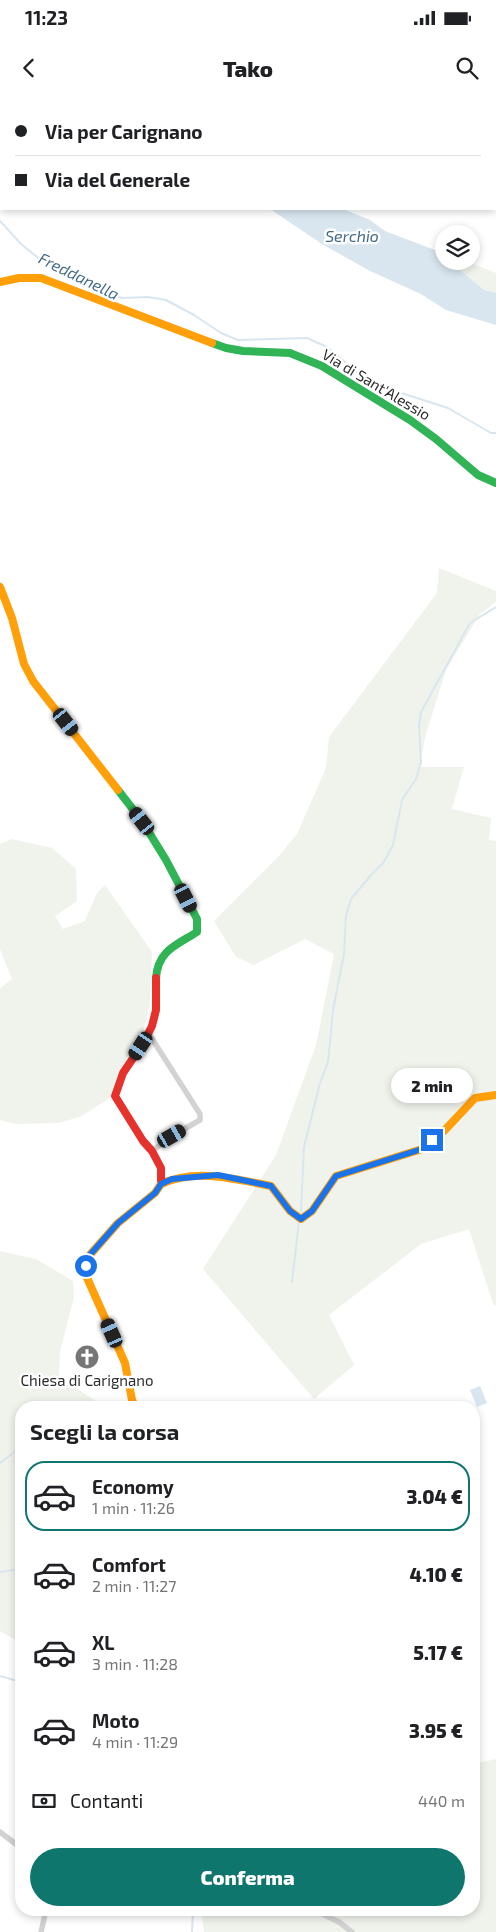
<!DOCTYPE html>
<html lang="it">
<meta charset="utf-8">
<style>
body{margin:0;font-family:"Exo 2",sans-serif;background:#f6f6f6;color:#202124;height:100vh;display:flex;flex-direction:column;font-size:19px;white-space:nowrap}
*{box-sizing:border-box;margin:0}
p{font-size:16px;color:#757577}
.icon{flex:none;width:28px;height:28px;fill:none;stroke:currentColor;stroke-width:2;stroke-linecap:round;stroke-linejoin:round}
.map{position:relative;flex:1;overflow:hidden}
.drawer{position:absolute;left:15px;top:1301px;width:465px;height:515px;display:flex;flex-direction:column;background:#fff;border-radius:20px;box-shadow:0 2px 8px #0003}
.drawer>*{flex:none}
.top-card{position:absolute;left:0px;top:0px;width:496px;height:110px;box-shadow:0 2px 8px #0003;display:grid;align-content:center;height:110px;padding:0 15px;background:#fff}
.tools{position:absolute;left:435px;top:125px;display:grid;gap:10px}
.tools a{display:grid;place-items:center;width:45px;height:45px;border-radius:50%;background:#fff;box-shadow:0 2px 8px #0003;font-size:25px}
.end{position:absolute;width:22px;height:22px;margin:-11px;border:6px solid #1a73e8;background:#fff;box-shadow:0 0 0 2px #fff}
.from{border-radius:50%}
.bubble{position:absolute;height:35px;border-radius:18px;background:#fff;box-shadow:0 2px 8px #0003;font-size:16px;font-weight:800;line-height:35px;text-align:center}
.car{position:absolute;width:15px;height:30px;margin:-15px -8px;border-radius:6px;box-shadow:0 0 4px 1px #0007;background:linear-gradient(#222 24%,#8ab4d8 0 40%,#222 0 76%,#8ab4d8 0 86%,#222 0)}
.top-card b{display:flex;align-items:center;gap:18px;height:48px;font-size:19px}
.top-card b+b{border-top:1px solid #e0e0e0}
.top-card i{width:12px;height:12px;background:#202124}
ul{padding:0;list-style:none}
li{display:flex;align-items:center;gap:15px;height:70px;margin:0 10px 8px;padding:0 5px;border:2px solid transparent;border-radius:20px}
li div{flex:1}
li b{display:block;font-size:19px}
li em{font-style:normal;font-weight:800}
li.selected{border-color:#0f766e}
li>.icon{width:45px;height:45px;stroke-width:1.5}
h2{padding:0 15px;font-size:22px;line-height:60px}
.pay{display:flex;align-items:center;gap:12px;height:55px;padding:0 15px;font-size:19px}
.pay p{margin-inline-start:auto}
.button{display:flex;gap:10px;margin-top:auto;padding:10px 15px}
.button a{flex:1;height:58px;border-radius:30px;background:#0f766e;color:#fff;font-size:20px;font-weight:800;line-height:58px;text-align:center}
.status{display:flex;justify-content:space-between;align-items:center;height:35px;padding:0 25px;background:#fff;direction:ltr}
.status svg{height:14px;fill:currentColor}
header{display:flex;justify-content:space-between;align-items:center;height:65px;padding:0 15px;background:#fff;font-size:22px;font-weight:800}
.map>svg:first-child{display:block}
</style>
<div class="status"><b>11:23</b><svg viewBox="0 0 49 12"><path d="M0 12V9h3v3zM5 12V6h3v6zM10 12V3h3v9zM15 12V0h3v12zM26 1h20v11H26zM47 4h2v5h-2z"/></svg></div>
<header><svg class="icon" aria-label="back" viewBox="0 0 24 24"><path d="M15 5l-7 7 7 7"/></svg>Tako<svg class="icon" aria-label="search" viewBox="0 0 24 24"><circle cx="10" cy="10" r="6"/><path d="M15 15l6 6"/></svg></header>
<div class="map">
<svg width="496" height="1832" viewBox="0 0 496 1832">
<rect width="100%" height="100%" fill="#fff"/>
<g fill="#f0f3ec">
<path d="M449,161H466L496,173V193L484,190Z"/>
<path d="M439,468L496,491V502L480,514L446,570L426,634L419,667H464L452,709L491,718L489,740L496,741V1206L493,1204L469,1129L421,1144L329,1215L354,1265L314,1299L203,1169L276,1055L316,945L334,854L305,839L254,865L236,857L214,821L279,756L297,734L326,668L329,637L437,493Z"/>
<path d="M12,739L52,748L76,769L77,801L55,816L63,829L85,821L97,793L105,785L152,852L150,906L143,932L118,973L110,998L80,1017L58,1023L16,1024L0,1020V888L12,879L0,849V744Z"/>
<path d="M0,1151L36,1159L73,1181L74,1197L60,1251L59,1276L103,1306L21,1308V1543L0,1531Z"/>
<path d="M496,1659V1832H204L201,1810H474V1664Z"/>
</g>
<g fill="#d9e6ef">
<path d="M270,109H343L370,120L385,131L435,150L444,157V161H449L484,190L496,193V225L446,210L421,194L370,171L322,144Z"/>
<path d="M480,1286L487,1303L477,1307L470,1290Z"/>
</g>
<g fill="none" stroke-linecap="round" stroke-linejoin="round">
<g stroke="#d9e6ef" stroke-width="2">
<path d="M0,121L21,144L42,161L84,178L107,192L122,198L148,197L166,200L194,215L221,233L238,240L307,238L327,247L358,273L379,286L448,308L491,333H496"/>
<path d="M301,1111L304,1047L320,983L328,962L333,910L344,854L346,816L351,799L371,775L384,762L393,745L402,700L416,679L421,662L419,626L421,612L470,523L496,507"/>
<path d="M292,1182L299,1121"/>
<path d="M0,1363L21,1347"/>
<path d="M0,1472L21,1469"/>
<path d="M0,1576L21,1582"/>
<path d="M192,1832L193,1810"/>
</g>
<g stroke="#d2d2d2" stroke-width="5.5">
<path d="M394,1L395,0"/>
<path d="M149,934L200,1014V1020L172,1036L152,1051"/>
<path d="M0,1732L21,1748"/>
<path d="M314,1810L339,1822L352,1832"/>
<path d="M41,1832L46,1810"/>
</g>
<g stroke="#30b455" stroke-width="8">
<path d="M212,243L226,248L243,251L290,253L322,266L410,320L436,339L478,375L496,383"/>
<path d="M118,690L142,721L166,760L197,819V832C177,845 158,850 156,878"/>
</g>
<g stroke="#ff9f0a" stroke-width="8">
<path d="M0,182L19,178H41L212,243"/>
<path d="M0,487L12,518L24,564L33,581L118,690"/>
<path d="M161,1084C196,1068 235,1079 271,1086L290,1111L301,1119L312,1111L336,1076L422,1049L444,1031L475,998L496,995"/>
<path d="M136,1308L132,1300L125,1263L84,1171L88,1157L118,1123L155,1093L161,1084V1080"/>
</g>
<path stroke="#e5322d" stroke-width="8" d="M156,878V910L152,926L144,942L123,973L115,996L143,1041L152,1051L161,1068V1080"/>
</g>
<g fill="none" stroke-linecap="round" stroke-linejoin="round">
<path stroke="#1a73e8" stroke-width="6" d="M86,1166L88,1157L118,1123L155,1093L161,1084L172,1079L218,1075L271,1086L290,1111L301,1119L312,1111L336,1076L422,1049L432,1040"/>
</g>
<defs>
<symbol id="church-disc" viewBox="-11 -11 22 22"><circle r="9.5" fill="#767676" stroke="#fff"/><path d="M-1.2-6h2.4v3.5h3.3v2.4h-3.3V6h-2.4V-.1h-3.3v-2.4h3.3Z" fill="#fff"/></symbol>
</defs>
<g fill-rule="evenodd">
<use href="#church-disc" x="73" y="1243" width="28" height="28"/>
</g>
<g text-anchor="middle" stroke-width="5" stroke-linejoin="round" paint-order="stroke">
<g font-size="15" fill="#2d2d2d" stroke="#fff">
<text transform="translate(376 285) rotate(31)" y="5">Via di Sant'Alessio</text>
</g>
<g font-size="15" fill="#2d2d2d" stroke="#fff">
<text x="87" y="1286">Chiesa di Carignano</text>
</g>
<g font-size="16" font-style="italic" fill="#426b88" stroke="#fff">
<text x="352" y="142">Serchio</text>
<text transform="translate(79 176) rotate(26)" y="6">Freddanella</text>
</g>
</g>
</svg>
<div class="tools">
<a><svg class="icon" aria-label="layers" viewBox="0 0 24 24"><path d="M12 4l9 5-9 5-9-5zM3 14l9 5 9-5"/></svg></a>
</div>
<i class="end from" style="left:86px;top:1166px"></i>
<i class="end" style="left:432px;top:1040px"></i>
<div class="bubble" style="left:391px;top:968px;width:82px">2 min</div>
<i class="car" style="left:66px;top:622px;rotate:142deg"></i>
<i class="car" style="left:142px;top:721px;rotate:322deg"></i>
<i class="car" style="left:186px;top:798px;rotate:153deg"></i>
<i class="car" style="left:141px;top:946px;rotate:213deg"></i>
<i class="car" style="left:172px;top:1036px;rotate:60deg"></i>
<i class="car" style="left:112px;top:1233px;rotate:336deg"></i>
<div class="top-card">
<b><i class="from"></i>Via per Carignano</b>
<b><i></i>Via del Generale</b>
</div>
<section class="drawer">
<h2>Scegli la corsa</h2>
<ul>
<li class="selected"><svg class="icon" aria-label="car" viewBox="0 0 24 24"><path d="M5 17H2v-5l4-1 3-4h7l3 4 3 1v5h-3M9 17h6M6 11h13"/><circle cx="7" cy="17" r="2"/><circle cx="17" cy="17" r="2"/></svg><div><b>Economy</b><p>1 min · 11:26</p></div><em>3.04 €</em></li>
<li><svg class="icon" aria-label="car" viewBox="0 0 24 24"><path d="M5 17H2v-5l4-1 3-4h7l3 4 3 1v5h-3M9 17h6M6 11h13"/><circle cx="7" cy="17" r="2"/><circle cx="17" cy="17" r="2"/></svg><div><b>Comfort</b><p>2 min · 11:27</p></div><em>4.10 €</em></li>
<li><svg class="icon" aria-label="car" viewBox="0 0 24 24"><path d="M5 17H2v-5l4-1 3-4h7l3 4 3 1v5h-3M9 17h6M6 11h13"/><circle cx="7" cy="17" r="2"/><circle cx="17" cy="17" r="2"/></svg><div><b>XL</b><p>3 min · 11:28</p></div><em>5.17 €</em></li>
<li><svg class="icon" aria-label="car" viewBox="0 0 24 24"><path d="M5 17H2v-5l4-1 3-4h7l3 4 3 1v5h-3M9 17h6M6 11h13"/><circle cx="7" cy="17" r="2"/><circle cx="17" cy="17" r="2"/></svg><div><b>Moto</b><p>4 min · 11:29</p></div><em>3.95 €</em></li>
</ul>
<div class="pay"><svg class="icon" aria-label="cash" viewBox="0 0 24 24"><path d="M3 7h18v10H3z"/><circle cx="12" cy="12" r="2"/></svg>Contanti<p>440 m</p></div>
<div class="button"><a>Conferma</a></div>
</section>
</div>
